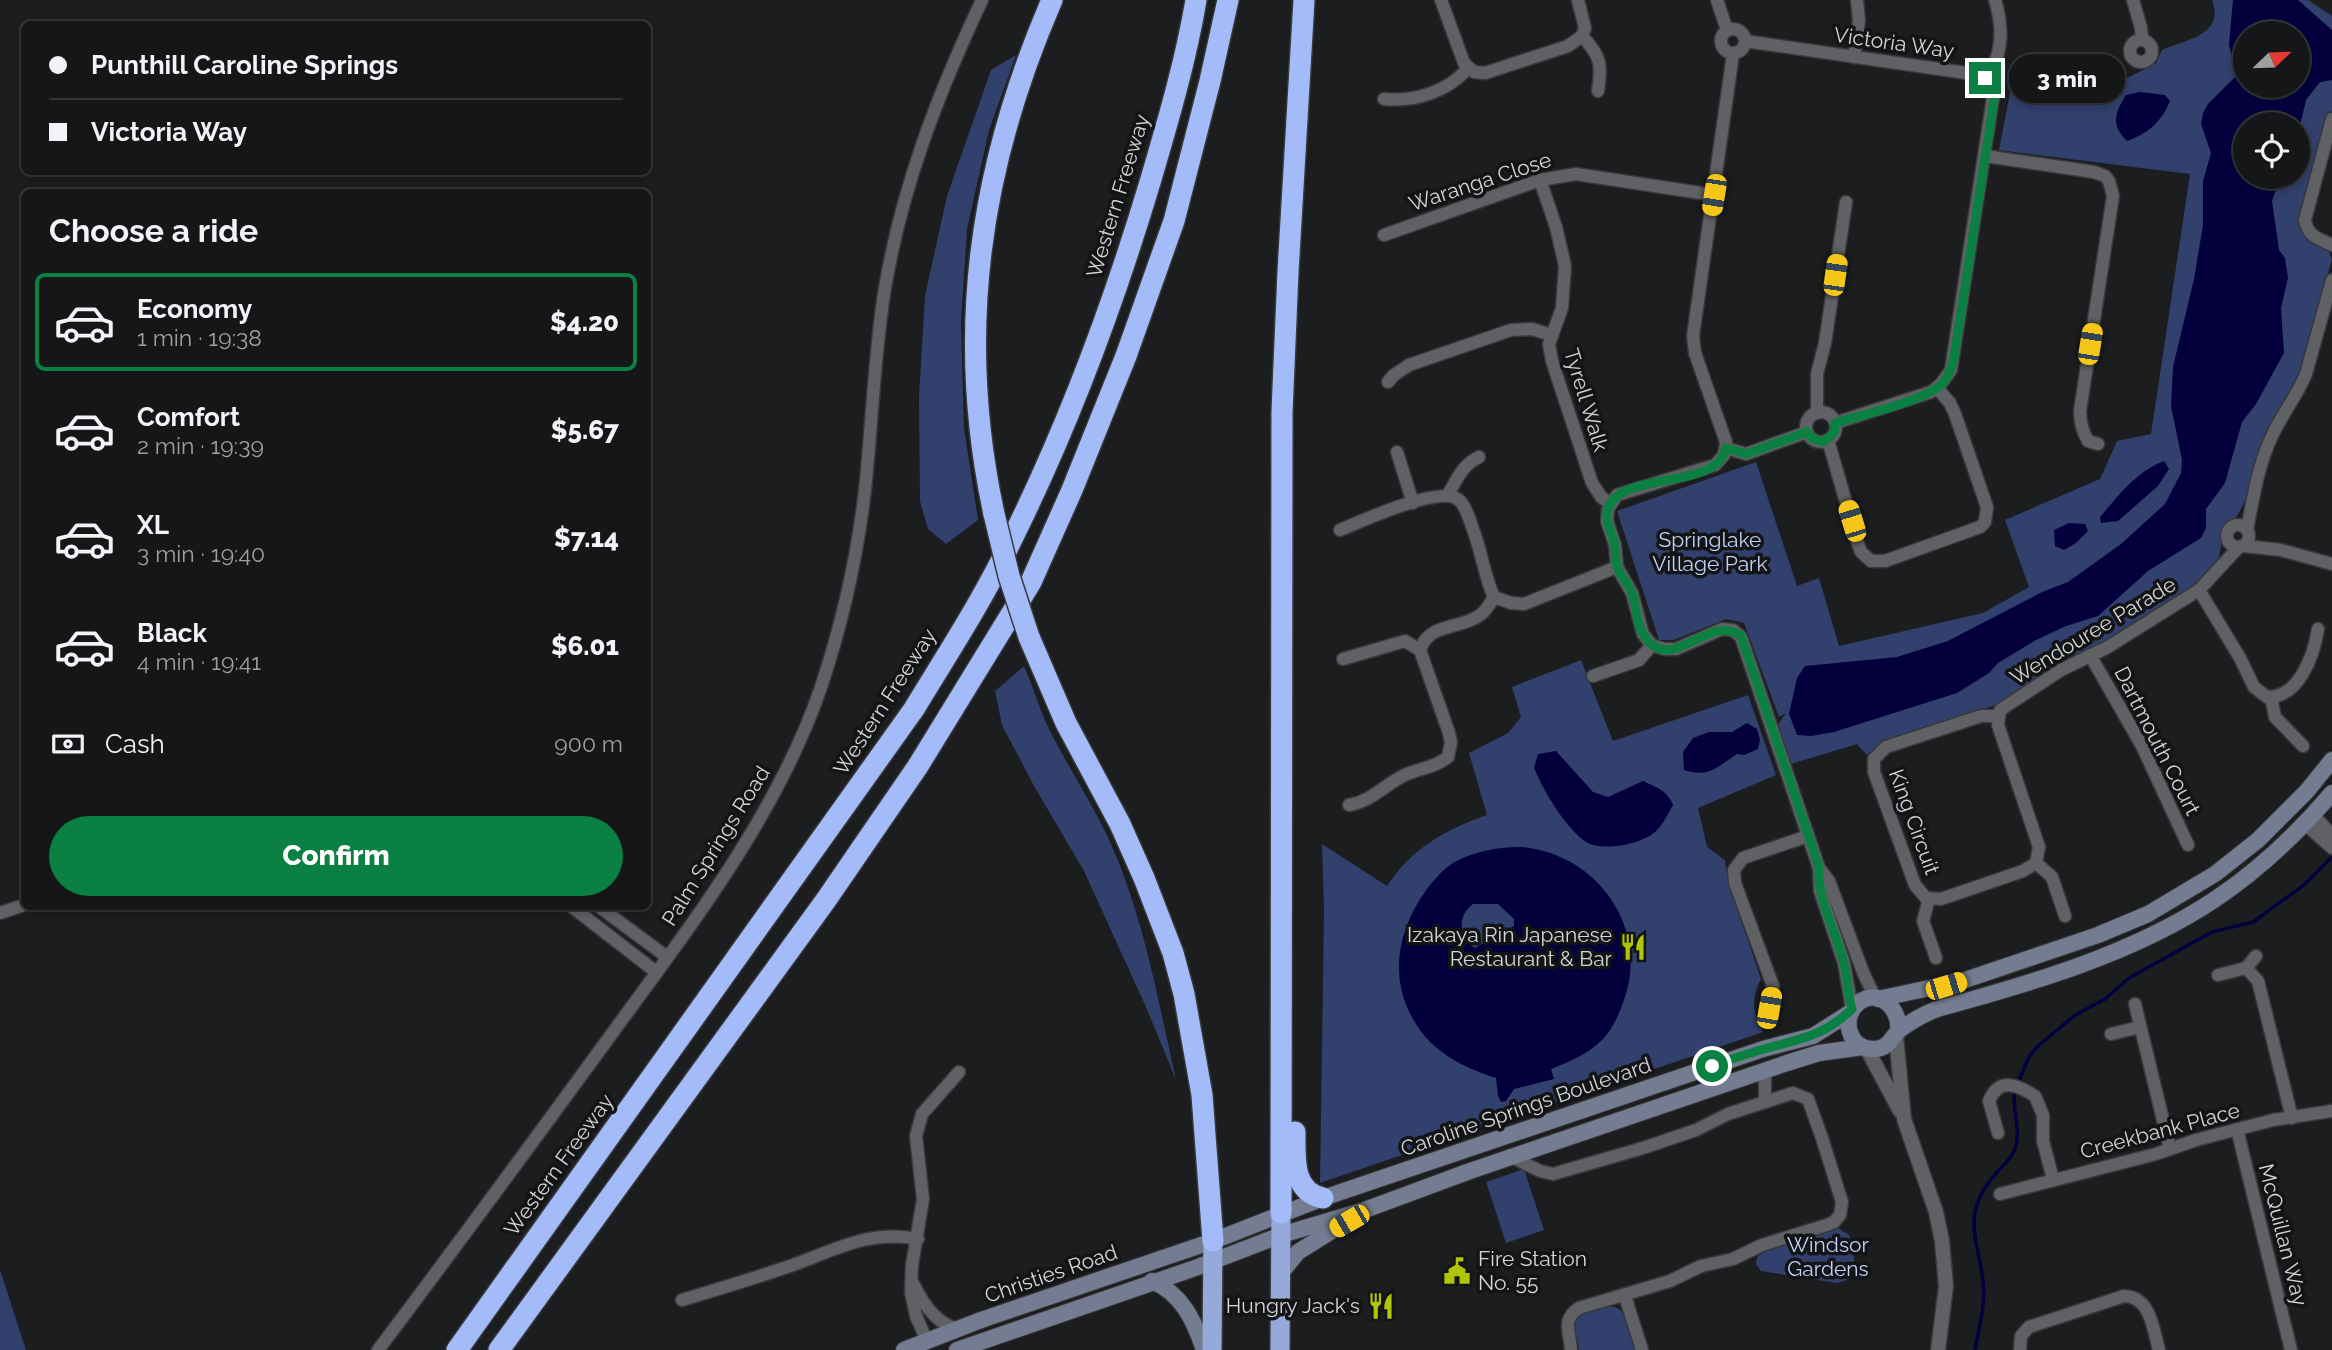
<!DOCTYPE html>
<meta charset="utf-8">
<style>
body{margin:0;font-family:Raleway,sans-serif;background:#1e1f20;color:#f1f3f6;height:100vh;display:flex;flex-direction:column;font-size:26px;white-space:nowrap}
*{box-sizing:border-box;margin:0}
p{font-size:23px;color:#9d9fa1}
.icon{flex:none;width:38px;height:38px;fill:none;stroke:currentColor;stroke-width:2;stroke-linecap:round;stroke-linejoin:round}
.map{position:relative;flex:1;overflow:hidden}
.panel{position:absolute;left:21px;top:189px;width:630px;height:721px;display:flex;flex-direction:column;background:#151617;border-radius:10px;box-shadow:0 4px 10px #0003,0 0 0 2px #343536}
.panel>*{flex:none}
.top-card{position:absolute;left:21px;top:21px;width:630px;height:154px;border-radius:10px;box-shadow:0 4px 10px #0003,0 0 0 2px #343536;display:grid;align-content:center;height:154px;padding:0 28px;background:#151617}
.needle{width:46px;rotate:67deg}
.fabs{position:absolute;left:2233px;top:21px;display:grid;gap:14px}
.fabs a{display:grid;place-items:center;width:77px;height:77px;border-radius:50%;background:#151617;box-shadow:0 4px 10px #0003,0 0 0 2px #343536;font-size:35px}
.end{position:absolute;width:32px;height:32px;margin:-16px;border:9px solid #0b8043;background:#fff;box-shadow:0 0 0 4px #fff}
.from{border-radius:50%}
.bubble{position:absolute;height:49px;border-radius:24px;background:#151617;box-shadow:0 4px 10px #0003,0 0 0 2px #343536;font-size:23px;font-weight:800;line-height:49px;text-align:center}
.car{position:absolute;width:21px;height:42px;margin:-21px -10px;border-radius:9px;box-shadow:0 0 5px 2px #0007;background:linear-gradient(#f5c518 24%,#345 0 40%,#f5c518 0 76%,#345 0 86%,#f5c518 0)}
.top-card b{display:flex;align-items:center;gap:24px;height:66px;font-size:26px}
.top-card b+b{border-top:2px solid #343536}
.top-card i{width:18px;height:18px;background:#f1f3f6}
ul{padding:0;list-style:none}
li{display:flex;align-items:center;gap:21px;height:98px;margin:0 14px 10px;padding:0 14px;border:4px solid transparent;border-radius:10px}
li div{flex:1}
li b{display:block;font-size:26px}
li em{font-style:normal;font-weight:800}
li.active{border-color:#0b8043}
li>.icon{width:63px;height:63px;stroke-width:1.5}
h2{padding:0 28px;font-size:32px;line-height:84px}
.pay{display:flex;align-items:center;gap:18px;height:77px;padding:0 28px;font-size:26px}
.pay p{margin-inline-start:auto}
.primary-button{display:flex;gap:14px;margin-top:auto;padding:14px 28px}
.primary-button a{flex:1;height:80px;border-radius:42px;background:#0b8043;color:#fff;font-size:28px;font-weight:800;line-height:80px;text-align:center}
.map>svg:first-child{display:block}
</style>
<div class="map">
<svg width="2332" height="1350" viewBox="0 0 2332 1350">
<rect width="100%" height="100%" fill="#1c1d1f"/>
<g fill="#31406c" fill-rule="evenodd">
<path d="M2212,0H2308L2332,16V111L2325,122L2299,222C2302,238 2313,242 2327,248L2332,259L2297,380L2261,443L2246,499L2237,516L2224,530L2219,557L2207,574L2197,585L2109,640L2058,664L1996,705L1879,745L1867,755L1857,744L1791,764L1777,726L1786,713L1779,717L1744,623L1726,619L1674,640H1659L1617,511L1756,462L1797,586L1819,578L1839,646L1983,613L2029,587L2005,520L2100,479L2117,441L2151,434L2190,174L1999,150L2014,72L2106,89L2156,63L2162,50C2187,39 2225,35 2212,0ZM2245,33H2298V86H2245ZM2245,124H2298V177H2245Z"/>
<path d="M1016,55L989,130L967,229L961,323L964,428L978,520L946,544L928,529L920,501L919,397L925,296L947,196L991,70Z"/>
<path d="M1581,660L1613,741L1748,695L1776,775L1698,808L1707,847L1725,860L1728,882L1761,979C1751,997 1752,1015 1763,1032L1320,1183L1324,912L1322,844L1387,886C1412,848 1445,830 1487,815L1469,753L1508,733L1521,717L1512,687Z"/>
<path d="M1024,666C1034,689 1041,714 1052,735C1071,772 1094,806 1111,844C1144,919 1158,1000 1176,1080L1146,1007L1084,871L1034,786L1002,725L995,691Z"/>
<path d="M1524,1169L1544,1230L1506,1243L1486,1182Z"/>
<path d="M1838,1228L1849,1235C1852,1250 1860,1268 1847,1280L1837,1283L1761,1271L1756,1264L1757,1257L1764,1252Z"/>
<path d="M0,1270L26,1350H0Z"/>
<path d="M1609,1306C1629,1307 1632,1334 1637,1350H1579C1579,1343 1577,1339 1575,1332C1572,1312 1595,1309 1609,1306Z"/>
</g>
<g fill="#04003d" fill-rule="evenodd">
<path d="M2233,0H2298L2332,30V80L2320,82L2306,100L2298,135V124H2245V177H2280L2272,201L2279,250L2285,258L2288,278L2281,308L2284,353L2256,404L2242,422L2225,483L2206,509V528L2201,538L2148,571L2098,616L2066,626L2036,640L1998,663L1989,673L1957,693L1834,732L1811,736L1797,735L1789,714L1797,678L1805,666L1897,657L1948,641L2042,592L2068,582L2121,544L2165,504L2181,473L2182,460L2171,406L2173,367L2194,279L2203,225V181L2211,153L2201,124L2203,113L2208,104L2236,76L2229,44ZM2245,33H2298V86H2245Z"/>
<path d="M2140,92L2165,95L2170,101C2162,121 2148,134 2127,141C2110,124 2115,113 2126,95Z"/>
<path d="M2164,461L2169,469L2158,486L2118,521L2101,523L2100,517C2119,495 2136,472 2164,461Z"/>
<path d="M2069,523L2085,524L2088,531L2076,543L2064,550L2055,546L2054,530Z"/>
<path d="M1747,723L1757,729L1760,740L1758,749L1744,755L1737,754C1717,767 1709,778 1684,770L1683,752L1693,738L1709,732H1732Z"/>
<path d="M1556,751L1593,792L1608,797L1643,781C1656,787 1668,791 1673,805C1668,814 1662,826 1655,832C1640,845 1599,853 1583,840C1562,822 1545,793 1534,768L1538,754Z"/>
<path d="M1521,847C1595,853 1649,925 1625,997C1620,1012 1613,1029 1602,1040C1588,1054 1569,1062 1551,1069L1554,1079L1514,1089L1506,1101L1501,1102L1498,1096L1496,1078C1468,1069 1442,1057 1423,1034C1387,988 1394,934 1427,889C1434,880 1443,869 1453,863C1474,851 1498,847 1521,847ZM1473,904H1498L1514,919V926L1475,948C1458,937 1457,916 1473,904Z"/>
</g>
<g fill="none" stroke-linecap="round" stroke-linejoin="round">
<g stroke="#04003d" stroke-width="3.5">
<path d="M2018,1083L2029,1057L2038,1046L2074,1016L2105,999L2129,978L2212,932L2253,922L2304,885L2331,858"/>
<path d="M1975,1350C1979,1328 1986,1304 1983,1281C1981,1259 1971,1234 1975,1212C1978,1197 1988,1181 1999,1170C2005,1163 2012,1158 2015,1149C2022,1129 2011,1110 2015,1091"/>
</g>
<defs>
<g id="minor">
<path d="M1441,0L1464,63L1474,72L1485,73L1568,46L1582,36L1585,28L1578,0"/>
<path d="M1717,0L1727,30"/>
<path d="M2133,0L2141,28L2142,40"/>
<circle cx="1733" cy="41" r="12"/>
<path d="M1582,36C1601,56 1602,65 1598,91"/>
<circle cx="2141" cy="51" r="11"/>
<path d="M1745,41L1980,75L1989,81L1994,91L1951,370L1941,384L1931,392L1835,423"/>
<path d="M1733,54L1693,336L1695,353L1726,442L1724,455L1715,465L1617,495L1608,509L1607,521L1615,545L1617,567L1632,593L1643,634L1652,645L1664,649H1676L1722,629L1733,630L1741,637L1819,868L1829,881L1863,972L1875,998"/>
<path d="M1854,57L1859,21L1857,0"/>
<path d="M1985,78C2004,57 2003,26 1995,0"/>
<path d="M1384,99C1414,102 1448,92 1468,68"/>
<path d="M2332,119L2305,220C2308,237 2318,238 2332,245"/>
<path d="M1985,156L2094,172L2105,176L2109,181L2113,196L2080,411C2080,422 2082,431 2088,441L2098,444"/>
<path d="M1540,180L1556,227L1565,266L1562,308L1549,344L1552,361L1592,483L1602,498L1611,503"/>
<path d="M1384,235L1540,180L1576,174L1714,195"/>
<path d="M1388,382L1394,375L1409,365L1511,330L1532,329L1552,335"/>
<circle cx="1821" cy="427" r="15"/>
<path d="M1817,413V374L1825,343L1846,202"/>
<path d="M1828,440L1858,544L1861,552L1871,561H1885L1980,527L1985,522L1987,507L1955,414L1950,403L1937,388"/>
<path d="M1726,448L1746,454L1807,432"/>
<path d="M1397,452L1413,503"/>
<path d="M1448,494C1457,480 1462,465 1479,457"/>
<circle cx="2238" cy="536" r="11"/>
<path d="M1340,530C1362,521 1441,484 1459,500C1467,507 1471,525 1475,535C1482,555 1485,578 1494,597"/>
<path d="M2247,530C2253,499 2258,465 2272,436C2282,414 2297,396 2306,374L2332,280"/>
<path d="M2244,546L2281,550L2332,564"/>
<path d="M2199,590L2240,658L2254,687L2267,697C2299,698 2314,655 2318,629"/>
<path d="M2090,655L2142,746L2188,845"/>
<path d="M1343,659L1405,641L1420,650"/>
<path d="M1593,676L1639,660L1652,645"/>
<path d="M2271,697L2275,717L2303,746"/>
<path d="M1998,716H1981L1886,747L1874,759V772L1915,885L1926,898L1941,899L2023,871L2036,863"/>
<path d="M1349,805C1373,801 1386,783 1407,774C1421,768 1436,767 1448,757L1451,742L1449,733L1420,650C1429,622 1460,630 1480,615C1486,611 1490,604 1494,597L1511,603L1524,604L1617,567"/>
<path d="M2313,815L2332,835"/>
<path d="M2305,824L2332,848"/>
<path d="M2036,863L2039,847L1998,725L2000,710L2061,670L2108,647L2199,590L2239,547"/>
<path d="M2036,863L2052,877L2065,916"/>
<path d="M1819,868L1820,891L1844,963L1852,1009"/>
<path d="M1929,899L1923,921L1936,958"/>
<path d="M571,906L656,972"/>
<path d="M598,906L667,957"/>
<path d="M0,913L24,905"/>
<path d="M2246,968L2258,981L2292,1118"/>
<path d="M2218,975L2246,968L2256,956"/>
<path d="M2135,1004L2170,1149"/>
<path d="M1769,1008L1773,986L1735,883L1734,870L1743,858L1808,836"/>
<path d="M2111,1034L2140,1027"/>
<path d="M2237,1129L2291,1350"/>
<path d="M1998,1133L1989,1101C1999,1077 2016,1084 2035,1096L2043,1115V1141L2053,1179"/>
<path d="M1512,1157L1540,1171L1553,1174L1643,1148L1696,1130L1728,1114L1765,1102V1071"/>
<path d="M2000,1194L2156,1154L2196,1140L2273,1120L2332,1111"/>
<path d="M914,1285C923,1304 936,1324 958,1329"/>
<path d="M1625,1296L1642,1350"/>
<path d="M682,1300C715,1290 749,1280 781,1269C829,1254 866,1228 918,1239"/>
<path d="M927,1341L916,1316L911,1292L912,1265L923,1199L916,1136L922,1114L959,1072"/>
<path d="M378,1350C456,1247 532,1143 608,1039C688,929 775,819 820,690C842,625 857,558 865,490C872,425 874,359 884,294C901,189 937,96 982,0"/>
<path d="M1571,1350C1570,1332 1561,1320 1579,1308L1670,1281L1701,1266L1733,1259L1762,1245L1827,1225L1834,1222L1840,1215L1842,1202L1822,1138L1808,1099L1793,1093L1765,1102"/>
<path d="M2020,1350L2021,1336L2029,1327L2124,1296C2151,1297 2153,1329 2159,1350"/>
</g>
<g id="tertiary">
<path d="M1896,1036L1904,1119L1936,1212L1942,1241L1946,1286L1938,1350"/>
<path d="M1867,1049L1900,1111"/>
</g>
<g id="secondary">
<path d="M1878,999L1962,981L2098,935L2148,914L2215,874L2258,840L2307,791L2332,760"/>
<path d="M1898,1031C1901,1009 1879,987 1858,1003C1840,1018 1849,1050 1874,1049C1890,1049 1891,1036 1902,1028C1915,1019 1928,1011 1944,1007C2036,982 2134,953 2214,900C2259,870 2297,834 2332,793"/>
<path d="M1280,1274L1298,1252L1346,1222"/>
<path d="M1152,1281C1182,1294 1194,1320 1204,1350"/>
<path d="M904,1350L981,1320L1213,1241L1323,1198L1763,1049L1813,1036L1851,1012"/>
<path d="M957,1350L1198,1267L1281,1235L1362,1211L1470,1171L1787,1063L1819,1053L1863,1047"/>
</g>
<g id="trunk">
<path d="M1212,1350L1213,1241"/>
<path d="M1280,1350L1281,1213"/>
</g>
<g id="motorway">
<path d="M994,514C955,334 979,168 1052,0"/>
<path d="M1029,637L1066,723L1120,824L1144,878L1173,953L1184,994L1202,1095L1213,1241"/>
<path d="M1295,1132C1295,1158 1292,1192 1323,1198"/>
<path d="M1281,1213L1282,412L1288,272L1304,0"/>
<path d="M457,1350L914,709C948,653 984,598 1012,539C1069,424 1114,303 1151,179C1168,121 1186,60 1196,0"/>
<path d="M499,1350L826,900L918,766L1031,582L1072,490L1126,356L1174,221L1210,81L1228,0"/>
</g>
</defs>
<use href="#minor" stroke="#38383a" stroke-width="15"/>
<use href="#tertiary" stroke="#38383a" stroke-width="17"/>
<use href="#secondary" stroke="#38383a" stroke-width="18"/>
<use href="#trunk" stroke="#38383a" stroke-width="22"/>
<use href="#motorway" stroke="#38383a" stroke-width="24"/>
<use href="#minor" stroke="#606164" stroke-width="12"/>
<use href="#tertiary" stroke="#606164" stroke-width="14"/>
<use href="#secondary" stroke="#747c91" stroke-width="16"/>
<use href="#trunk" stroke="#96a9db" stroke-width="19"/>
<use href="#motorway" stroke="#a4bbf9" stroke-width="21"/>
<defs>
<path id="motorway-bridge" d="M994,514L1009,576L1029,637"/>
</defs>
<use href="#motorway-bridge" stroke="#38383a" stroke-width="24" stroke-linecap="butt"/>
<use href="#motorway-bridge" stroke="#a4bbf9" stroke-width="21"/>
</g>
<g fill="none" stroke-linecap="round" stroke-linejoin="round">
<path stroke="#0b8043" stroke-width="9" d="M1712,1066C1729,1060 1746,1054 1764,1049C1799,1039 1825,1036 1852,1009C1847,993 1848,976 1843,960C1835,929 1817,900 1819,867L1741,636C1709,612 1672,676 1645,637C1635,624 1638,606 1631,591C1628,583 1621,577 1618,569C1614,560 1617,551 1614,542C1612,532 1605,522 1607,512C1616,468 1716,493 1726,448L1746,454L1807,432L1813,439L1823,442L1834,433L1835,423C1862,415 1925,401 1943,383C1949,375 1952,367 1954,358L1994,100V90L1985,78"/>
</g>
<defs>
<symbol id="restaurant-bare" viewBox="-9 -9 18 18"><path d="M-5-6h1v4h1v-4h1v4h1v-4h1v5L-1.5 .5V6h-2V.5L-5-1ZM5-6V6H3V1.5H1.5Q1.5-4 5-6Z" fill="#afc506" stroke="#131416" stroke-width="2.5" paint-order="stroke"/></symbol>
<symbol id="civic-bare" viewBox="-9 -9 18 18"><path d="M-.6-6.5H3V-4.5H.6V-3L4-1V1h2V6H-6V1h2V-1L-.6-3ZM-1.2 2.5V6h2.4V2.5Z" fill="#afc506" stroke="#131416" stroke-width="2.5" paint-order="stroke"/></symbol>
</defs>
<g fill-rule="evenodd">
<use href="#restaurant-bare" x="1614" y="928" width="38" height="38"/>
<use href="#civic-bare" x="1438" y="1252" width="38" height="38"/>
<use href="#restaurant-bare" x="1362" y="1287" width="38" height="38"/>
</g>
<g text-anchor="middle" stroke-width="7" stroke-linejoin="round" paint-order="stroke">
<g font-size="21" fill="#d4d5d6" stroke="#131416">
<text transform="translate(1894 43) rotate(8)" y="7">Victoria Way</text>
<text transform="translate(1480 182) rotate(-18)" y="7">Waranga Close</text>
<text transform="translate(1118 196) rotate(-73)" y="7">Western Freeway</text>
<text transform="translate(1586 400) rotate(73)" y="7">Tyrell Walk</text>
<text transform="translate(2093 631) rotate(-31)" y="7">Wendouree Parade</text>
<text transform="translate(885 702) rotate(-57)" y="7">Western Freeway</text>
<text transform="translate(2157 741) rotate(63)" y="7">Dartmouth Court</text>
<text transform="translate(1914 822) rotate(70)" y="7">King Circuit</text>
<text transform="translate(716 846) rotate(-58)" y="7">Palm Springs Road</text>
<text transform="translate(1526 1107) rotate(-19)" y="7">Caroline Springs Boulevard</text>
<text transform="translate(2160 1131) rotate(-15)" y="7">Creekbank Place</text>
<text transform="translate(559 1165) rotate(-54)" y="7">Western Freeway</text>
<text transform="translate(2283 1235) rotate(76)" y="7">McQuillan Way</text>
<text transform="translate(1051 1274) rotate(-19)" y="7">Christies Road</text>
</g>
<g font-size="21" fill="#c2d0f8" stroke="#131416">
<text x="1710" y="547">Springlake<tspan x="1710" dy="24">Village Park</tspan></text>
<text x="1828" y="1252">Windsor<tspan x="1828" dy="24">Gardens</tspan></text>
</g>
<g font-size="21" fill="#d4d5d6" stroke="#131416" text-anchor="end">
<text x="1612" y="942">Izakaya Rin Japanese<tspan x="1612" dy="24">Restaurant &amp; Bar</tspan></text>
<text x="1478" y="1266" text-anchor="start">Fire Station<tspan x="1478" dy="24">No. 55</tspan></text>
<text x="1360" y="1313">Hungry Jack's</text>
</g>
</g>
</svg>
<div class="fabs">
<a><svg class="needle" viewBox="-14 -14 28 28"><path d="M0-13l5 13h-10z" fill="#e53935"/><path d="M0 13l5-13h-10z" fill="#9d9fa1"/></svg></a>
<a><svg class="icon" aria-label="locate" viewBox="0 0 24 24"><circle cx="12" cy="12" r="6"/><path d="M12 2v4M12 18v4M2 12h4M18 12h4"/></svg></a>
</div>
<i class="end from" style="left:1712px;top:1066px"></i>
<i class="end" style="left:1985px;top:78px"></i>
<div class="bubble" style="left:2009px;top:54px;width:116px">3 min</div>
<i class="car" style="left:1714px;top:195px;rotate:189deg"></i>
<i class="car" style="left:1835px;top:275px;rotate:8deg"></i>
<i class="car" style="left:2090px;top:344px;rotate:9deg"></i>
<i class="car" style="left:1852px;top:521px;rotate:343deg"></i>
<i class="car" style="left:1946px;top:986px;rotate:73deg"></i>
<i class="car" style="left:1769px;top:1008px;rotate:10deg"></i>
<i class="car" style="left:1349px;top:1221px;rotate:240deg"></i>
<div class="top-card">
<b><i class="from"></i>Punthill Caroline Springs</b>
<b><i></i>Victoria Way</b>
</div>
<section class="panel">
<h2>Choose a ride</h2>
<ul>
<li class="active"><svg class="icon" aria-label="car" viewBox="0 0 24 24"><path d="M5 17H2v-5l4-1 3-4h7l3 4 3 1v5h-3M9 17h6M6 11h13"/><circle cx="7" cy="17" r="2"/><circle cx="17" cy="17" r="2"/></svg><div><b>Economy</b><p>1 min · 19:38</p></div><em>$4.20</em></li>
<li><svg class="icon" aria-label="car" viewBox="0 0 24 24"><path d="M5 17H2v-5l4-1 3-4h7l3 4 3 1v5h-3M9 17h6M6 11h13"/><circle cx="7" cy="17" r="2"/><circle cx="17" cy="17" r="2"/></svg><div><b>Comfort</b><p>2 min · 19:39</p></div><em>$5.67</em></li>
<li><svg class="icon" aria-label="car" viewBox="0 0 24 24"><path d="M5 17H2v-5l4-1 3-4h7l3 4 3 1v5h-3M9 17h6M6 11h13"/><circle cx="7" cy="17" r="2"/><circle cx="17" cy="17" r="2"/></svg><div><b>XL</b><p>3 min · 19:40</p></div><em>$7.14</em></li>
<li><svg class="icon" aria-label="car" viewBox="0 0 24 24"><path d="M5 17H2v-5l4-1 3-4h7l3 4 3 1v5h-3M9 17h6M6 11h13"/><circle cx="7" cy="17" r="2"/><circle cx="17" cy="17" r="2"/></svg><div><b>Black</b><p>4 min · 19:41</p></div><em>$6.01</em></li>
</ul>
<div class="pay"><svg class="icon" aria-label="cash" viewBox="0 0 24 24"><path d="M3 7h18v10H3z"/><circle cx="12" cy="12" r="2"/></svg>Cash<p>900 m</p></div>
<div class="primary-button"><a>Confirm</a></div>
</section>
</div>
